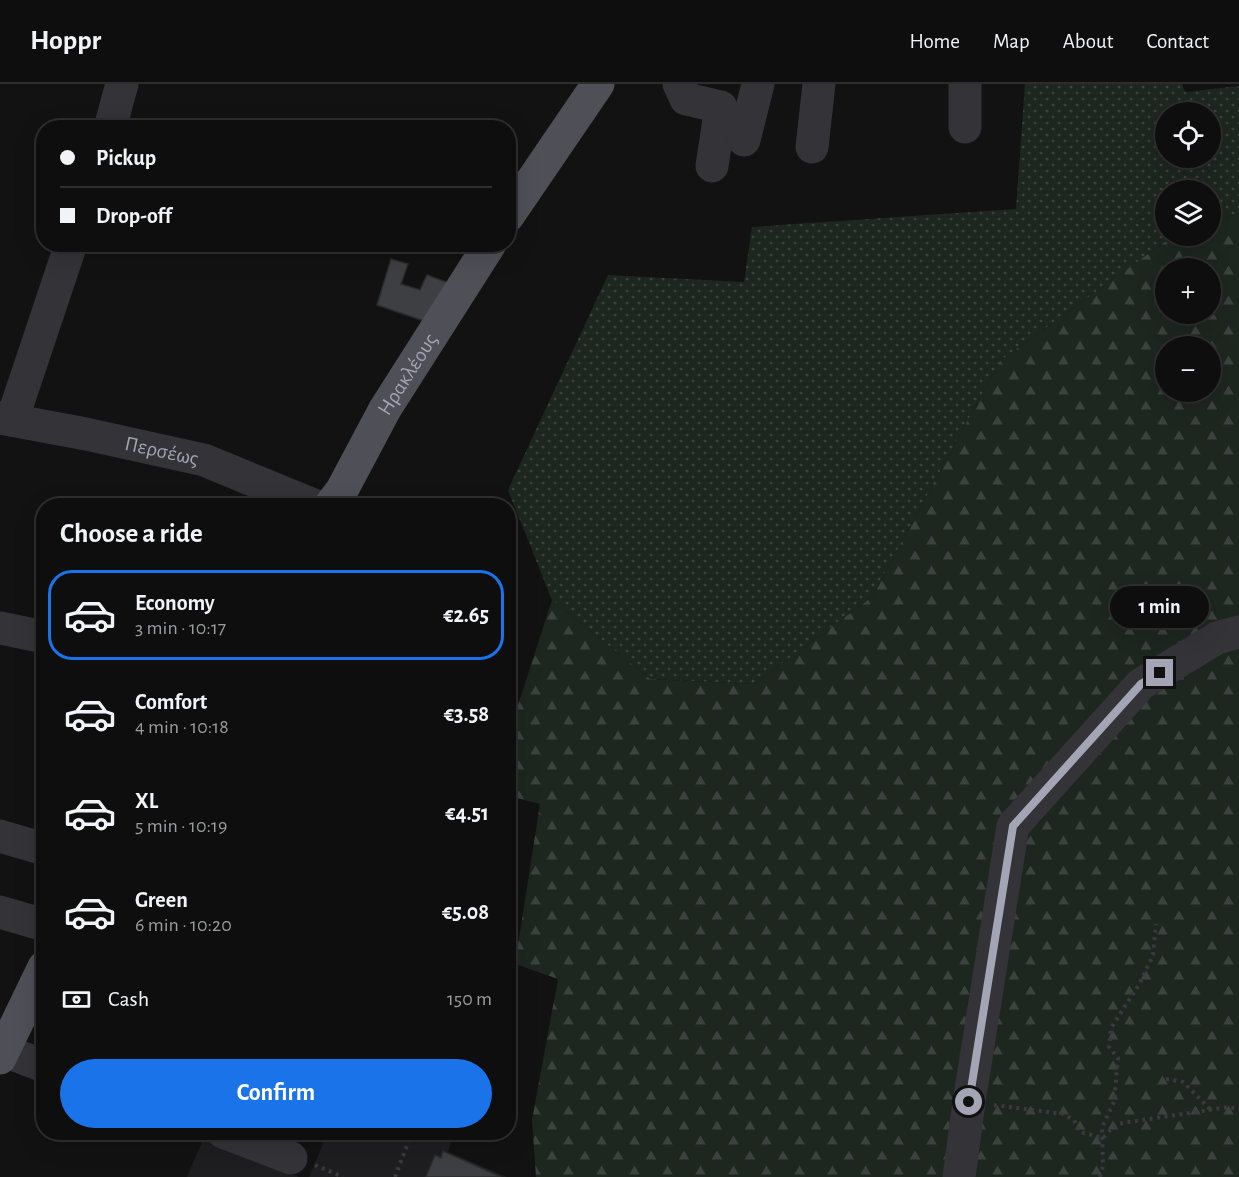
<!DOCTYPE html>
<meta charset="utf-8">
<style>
body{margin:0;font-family:"Alegreya Sans",sans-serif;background:#171717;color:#f1f3f6;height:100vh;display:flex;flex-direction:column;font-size:22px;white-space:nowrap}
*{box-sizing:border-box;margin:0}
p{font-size:20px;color:#9b9c9e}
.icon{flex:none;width:33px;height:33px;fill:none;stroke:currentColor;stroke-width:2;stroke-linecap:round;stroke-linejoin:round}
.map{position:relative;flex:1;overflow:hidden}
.side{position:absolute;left:36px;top:414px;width:480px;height:642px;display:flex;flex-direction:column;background:#0e0e0e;border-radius:24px;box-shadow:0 6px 24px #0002,0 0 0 2px #2e2e2e}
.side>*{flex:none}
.guide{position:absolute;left:36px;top:36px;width:480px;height:132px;border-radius:24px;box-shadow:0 6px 24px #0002,0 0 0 2px #2e2e2e;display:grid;align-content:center;height:132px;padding:0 24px;background:#0e0e0e}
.tools{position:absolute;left:1155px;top:18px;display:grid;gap:12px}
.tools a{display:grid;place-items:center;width:66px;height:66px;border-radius:50%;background:#0e0e0e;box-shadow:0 6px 24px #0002,0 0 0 2px #2e2e2e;font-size:30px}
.end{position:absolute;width:27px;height:27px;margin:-14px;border:8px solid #a3a5b4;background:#111;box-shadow:0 0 0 3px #111}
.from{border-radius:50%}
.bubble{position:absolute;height:42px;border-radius:21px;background:#0e0e0e;box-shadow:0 6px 24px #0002,0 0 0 2px #2e2e2e;font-size:20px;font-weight:600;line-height:42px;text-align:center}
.guide b{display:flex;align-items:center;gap:21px;height:57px;font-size:22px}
.guide b+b{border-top:2px solid #2e2e2e}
.guide i{width:15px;height:15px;background:#f1f3f6}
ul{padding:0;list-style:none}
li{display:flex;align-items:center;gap:18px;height:90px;margin:0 12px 9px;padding:0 12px;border:3px solid transparent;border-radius:24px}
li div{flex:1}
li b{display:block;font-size:22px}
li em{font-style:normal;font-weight:600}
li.on{border-color:#1a73e8}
li>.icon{width:54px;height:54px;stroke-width:1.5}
h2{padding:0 24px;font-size:27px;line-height:72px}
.pay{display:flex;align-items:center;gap:15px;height:66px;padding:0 24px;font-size:22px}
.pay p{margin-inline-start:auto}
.cta{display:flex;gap:12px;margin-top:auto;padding:12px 24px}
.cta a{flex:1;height:69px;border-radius:36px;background:#1a73e8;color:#fff;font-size:24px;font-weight:600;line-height:69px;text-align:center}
header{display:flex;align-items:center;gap:36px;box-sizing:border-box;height:84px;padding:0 30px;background:#0e0e0e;border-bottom:2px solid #2e2e2e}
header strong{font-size:28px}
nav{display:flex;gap:33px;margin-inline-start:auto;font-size:21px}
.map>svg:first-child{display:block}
</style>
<header>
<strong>Hoppr</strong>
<nav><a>Home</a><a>Map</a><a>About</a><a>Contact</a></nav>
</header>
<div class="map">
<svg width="1239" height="1093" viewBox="0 0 1239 1093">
<defs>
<pattern id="grass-dots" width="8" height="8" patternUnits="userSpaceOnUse" patternTransform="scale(1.5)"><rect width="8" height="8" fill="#1e2620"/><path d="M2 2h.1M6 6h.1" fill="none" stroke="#3c423e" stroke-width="1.8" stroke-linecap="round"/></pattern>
<pattern id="forest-firs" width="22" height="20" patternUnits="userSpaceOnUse" patternTransform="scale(1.5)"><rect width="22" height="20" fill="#1e2620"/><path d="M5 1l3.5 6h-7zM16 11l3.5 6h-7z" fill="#3c423e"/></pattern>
</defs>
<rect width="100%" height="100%" fill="#121213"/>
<g fill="#1e1e20">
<path d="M328,1048L454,1049L448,1068L507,1093H309Z"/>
<path d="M204,1053L299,1093H187Z"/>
</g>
<path fill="url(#grass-dots)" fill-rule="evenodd" d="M1025,0H1182L1185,8L1239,2V129L1211,139L1210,106H1166V152H1173L1000,277L871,514L754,600L650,595L552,516L508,406L608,191L744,198L752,143L1016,125ZM1166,28H1210V74H1166Z"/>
<path fill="url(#forest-firs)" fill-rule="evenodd" d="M1239,129V1093H536L532,1036L558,895L515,880L540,720L509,712V649L552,516L650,595L754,600L871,514L1000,277L1173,152H1210L1211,139ZM1166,184H1210V230H1166ZM1166,262H1210V308H1166Z"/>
<g fill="#3e3f43" stroke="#2c2c2f" stroke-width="1.5">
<path d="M391,175L408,180L401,200L420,206L427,191L457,202L430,239L377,221Z"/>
<path d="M443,1067L501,1093H426L435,1071L441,1074Z"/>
</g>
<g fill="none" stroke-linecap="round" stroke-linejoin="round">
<g stroke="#39393f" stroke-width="4" stroke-dasharray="3 4.5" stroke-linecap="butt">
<path d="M508,798L510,790"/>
<path d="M1166,995L1183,998L1210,1025"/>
<path d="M994,1021L1063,1030L1074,1036L1080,1048L1103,1054L1116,1040L1229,1023L1239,1025"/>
<path d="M315,1081L343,1093"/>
<path d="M395,1093L412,1048"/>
<path d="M1100,1093L1103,1082L1102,1043L1114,1018L1118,974L1109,963L1111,944L1140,899L1153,871L1156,840"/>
</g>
<g stroke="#333338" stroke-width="33">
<path d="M679,0L686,15L721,23L712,82"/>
<path d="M965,0V43"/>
<path d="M110,44L122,0"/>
<path d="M744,56L758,0"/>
<path d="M812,63L819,0"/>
<path id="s1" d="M0,334L86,350L204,376L316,422"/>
<path d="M12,336L71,160"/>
<path d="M0,544L44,553"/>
<path d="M0,752L44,765"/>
<path d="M0,828L44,841"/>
<path d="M4,967L44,982"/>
<path d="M223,1048L291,1074"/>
<path d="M959,1093L969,1018L1013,742L1141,600L1217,554L1239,548"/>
</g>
<g stroke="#4f4f57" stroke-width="33">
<path d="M508,132L598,0"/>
<path id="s2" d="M330,422L342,406L385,325L490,160"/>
<path d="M0,974L44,883"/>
</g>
</g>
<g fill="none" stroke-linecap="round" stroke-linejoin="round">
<path stroke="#a3a5b4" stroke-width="8" d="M969,1018L1013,742L1141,600L1160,589"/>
</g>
<g text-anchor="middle" stroke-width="4.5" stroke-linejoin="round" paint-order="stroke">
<g font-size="21" fill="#a3a5b4" stroke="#0d0d0e">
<text dy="7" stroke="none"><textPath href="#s2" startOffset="153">Ηρακλέους</textPath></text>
<text dy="7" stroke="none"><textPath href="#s1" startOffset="165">Περσέως</textPath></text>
</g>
</g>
</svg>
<div class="tools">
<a><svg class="icon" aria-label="locate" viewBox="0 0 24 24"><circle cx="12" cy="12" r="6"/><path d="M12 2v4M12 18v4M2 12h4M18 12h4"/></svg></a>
<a><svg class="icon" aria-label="layers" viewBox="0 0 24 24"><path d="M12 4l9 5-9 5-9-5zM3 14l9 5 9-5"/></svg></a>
<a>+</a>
<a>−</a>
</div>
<i class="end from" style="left:969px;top:1018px"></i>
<i class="end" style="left:1160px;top:589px"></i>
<div class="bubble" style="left:1110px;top:502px;width:99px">1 min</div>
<div class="guide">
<b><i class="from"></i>Pickup</b>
<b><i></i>Drop-off</b>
</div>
<section class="side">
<h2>Choose a ride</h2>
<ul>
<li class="on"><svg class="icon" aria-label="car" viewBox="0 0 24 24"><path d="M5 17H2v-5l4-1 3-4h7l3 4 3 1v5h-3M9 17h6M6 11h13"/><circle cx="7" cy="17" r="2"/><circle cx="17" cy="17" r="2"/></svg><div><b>Economy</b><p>3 min · 10:17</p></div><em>€2.65</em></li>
<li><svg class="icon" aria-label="car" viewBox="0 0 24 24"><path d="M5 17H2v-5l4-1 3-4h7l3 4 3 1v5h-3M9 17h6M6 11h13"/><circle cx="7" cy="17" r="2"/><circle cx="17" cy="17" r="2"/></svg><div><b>Comfort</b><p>4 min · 10:18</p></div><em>€3.58</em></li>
<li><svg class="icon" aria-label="car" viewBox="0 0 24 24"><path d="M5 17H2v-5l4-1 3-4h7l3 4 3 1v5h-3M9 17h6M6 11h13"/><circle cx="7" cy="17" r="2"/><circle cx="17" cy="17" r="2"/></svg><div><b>XL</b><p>5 min · 10:19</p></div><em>€4.51</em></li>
<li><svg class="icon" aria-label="car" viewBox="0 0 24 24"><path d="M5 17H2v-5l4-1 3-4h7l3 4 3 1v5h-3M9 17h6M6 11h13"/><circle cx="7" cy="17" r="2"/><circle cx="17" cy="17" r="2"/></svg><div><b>Green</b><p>6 min · 10:20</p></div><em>€5.08</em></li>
</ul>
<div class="pay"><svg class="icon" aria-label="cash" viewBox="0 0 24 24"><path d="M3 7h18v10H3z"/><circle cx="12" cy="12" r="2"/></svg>Cash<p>150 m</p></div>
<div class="cta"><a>Confirm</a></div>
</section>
</div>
